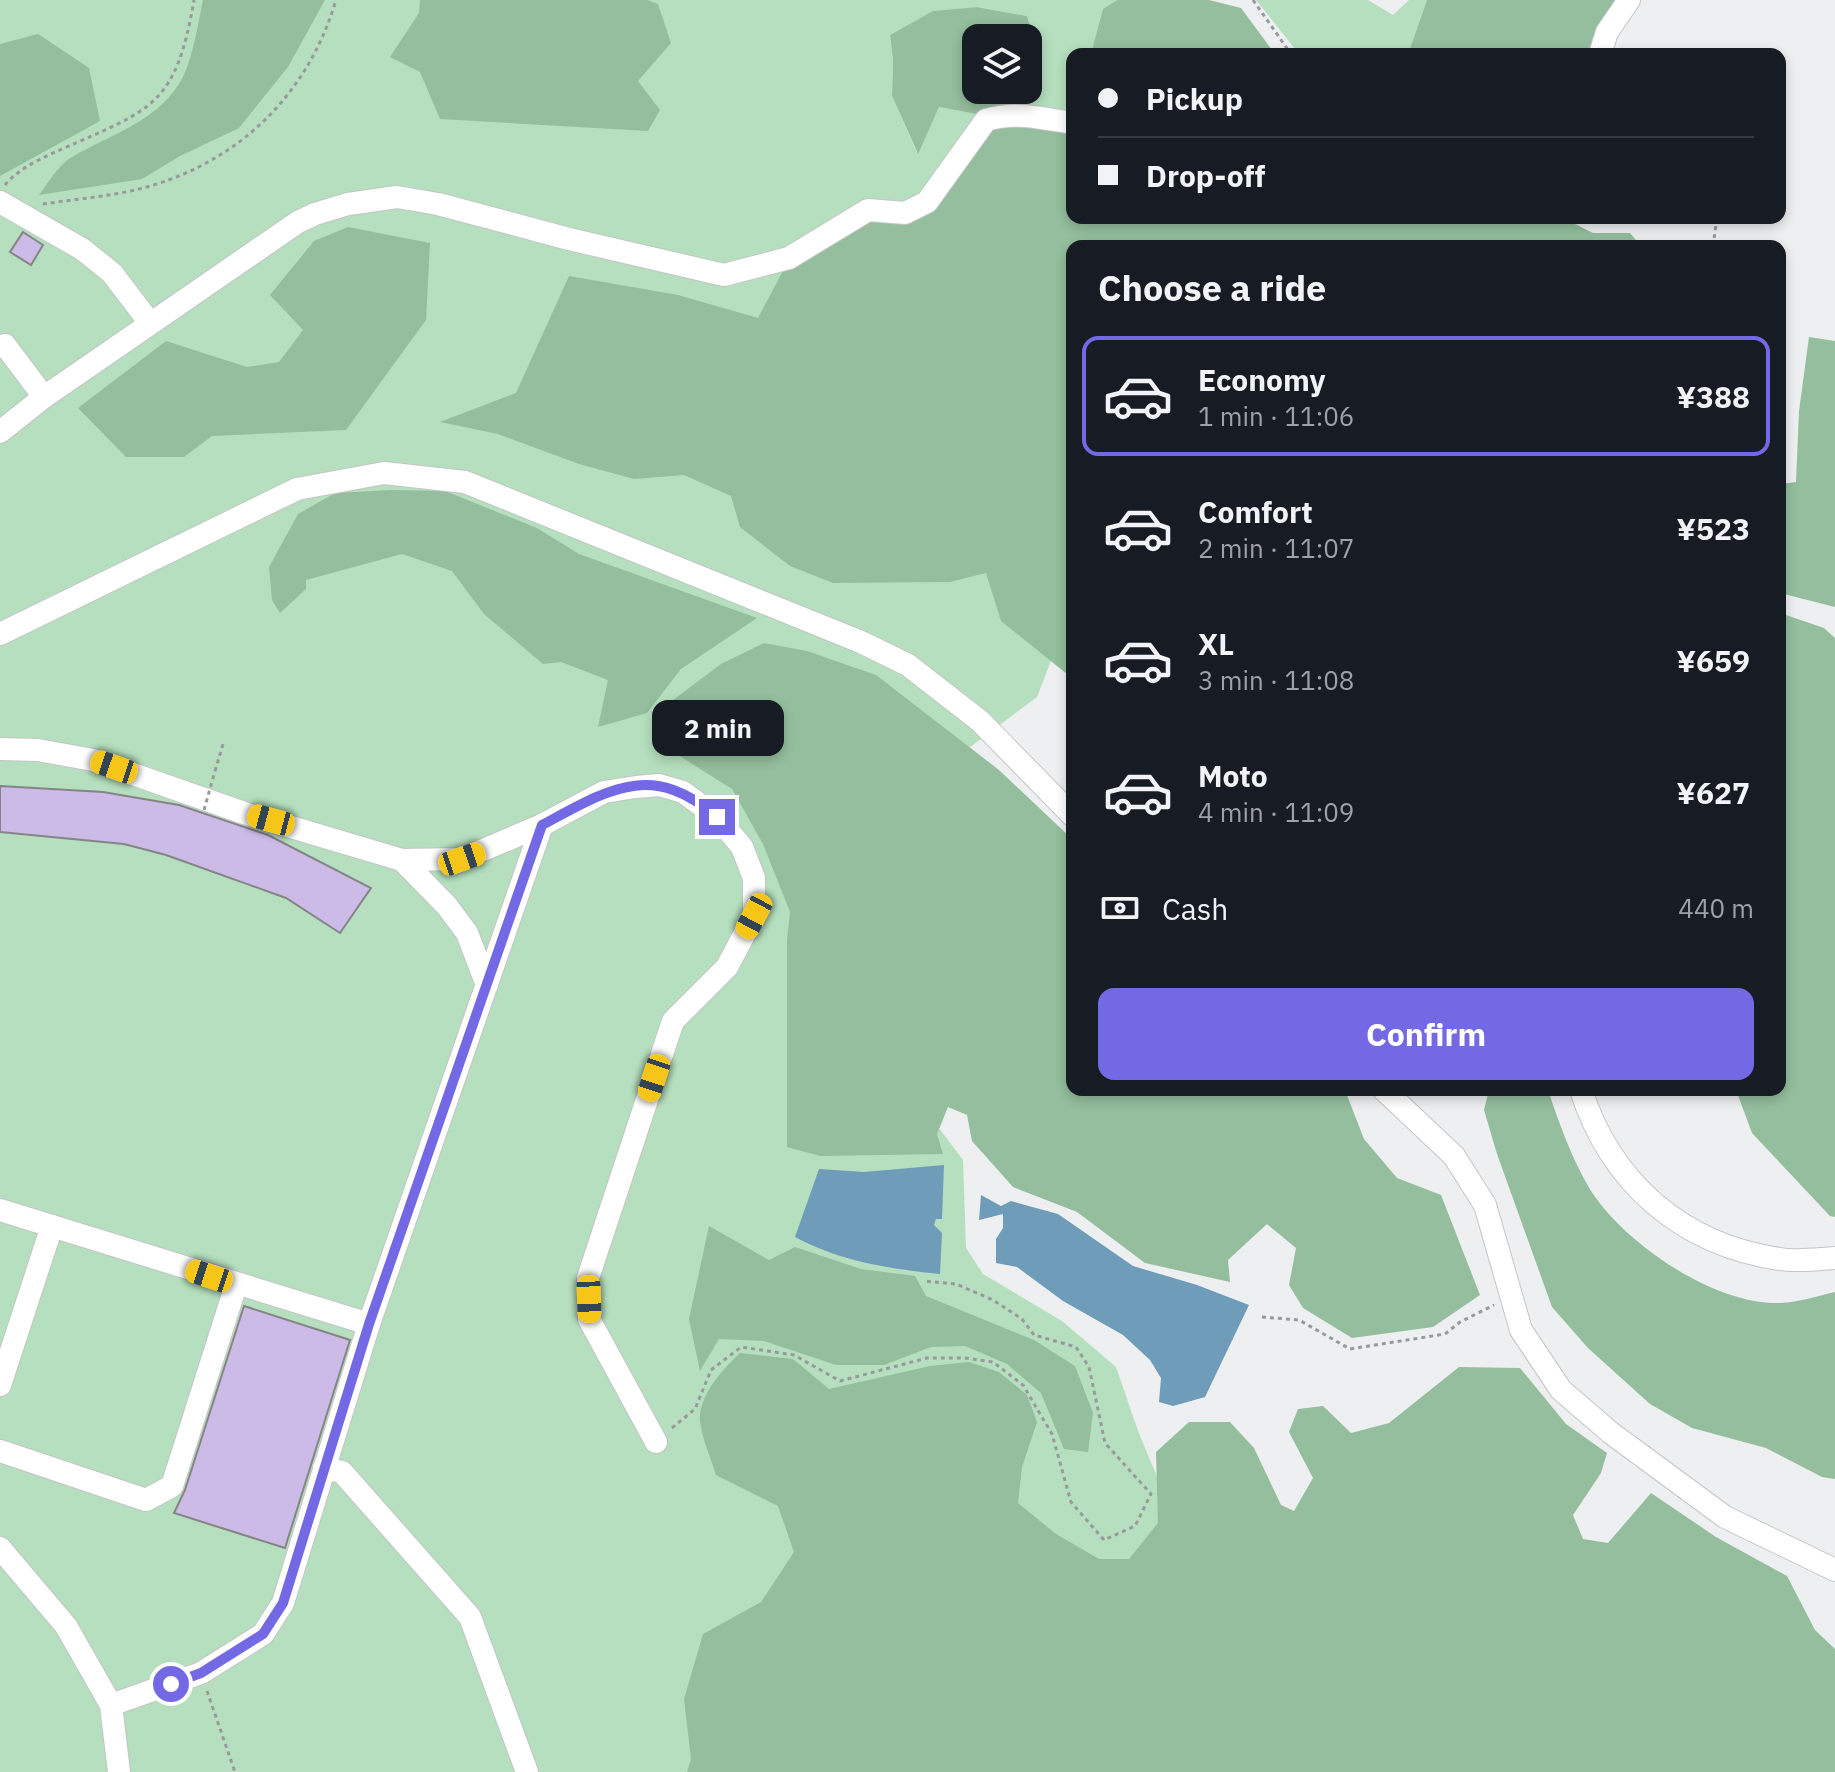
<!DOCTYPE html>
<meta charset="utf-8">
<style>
body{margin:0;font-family:"IBM Plex Sans",sans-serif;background:#20242c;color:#f1f3f6;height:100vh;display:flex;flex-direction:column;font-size:30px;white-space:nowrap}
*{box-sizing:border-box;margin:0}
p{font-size:26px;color:#9ea1a6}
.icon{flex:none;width:44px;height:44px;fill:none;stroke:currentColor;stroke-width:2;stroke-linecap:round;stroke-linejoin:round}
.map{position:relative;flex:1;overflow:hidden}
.side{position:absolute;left:1066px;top:240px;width:720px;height:856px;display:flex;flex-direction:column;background:#171b24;border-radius:16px;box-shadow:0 4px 12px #0003}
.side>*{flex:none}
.guide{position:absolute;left:1066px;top:48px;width:720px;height:176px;border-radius:16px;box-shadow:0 4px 12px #0003;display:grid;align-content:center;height:176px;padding:0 32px;background:#171b24}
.buttons{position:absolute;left:962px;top:24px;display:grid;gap:16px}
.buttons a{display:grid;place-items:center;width:80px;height:80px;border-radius:16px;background:#171b24;box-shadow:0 4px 12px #0003;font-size:40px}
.end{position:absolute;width:36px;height:36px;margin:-18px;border:10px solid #7369e4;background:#fff;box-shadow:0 0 0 4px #fff}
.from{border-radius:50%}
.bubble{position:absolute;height:56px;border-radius:16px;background:#171b24;box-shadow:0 4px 12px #0003;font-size:26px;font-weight:700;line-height:56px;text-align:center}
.car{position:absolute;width:24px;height:48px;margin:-24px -12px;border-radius:10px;box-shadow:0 0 6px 2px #0007;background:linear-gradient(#f5c518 24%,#345 0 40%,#f5c518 0 76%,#345 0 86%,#f5c518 0)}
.guide b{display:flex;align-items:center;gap:28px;height:76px;font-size:30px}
.guide b+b{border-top:2px solid #363941}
.guide i{width:20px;height:20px;background:#f1f3f6}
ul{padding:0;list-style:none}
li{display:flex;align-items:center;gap:24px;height:120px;margin:0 16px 12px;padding:0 16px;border:4px solid transparent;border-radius:16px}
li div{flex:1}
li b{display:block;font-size:30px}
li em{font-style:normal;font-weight:700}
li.selected{border-color:#7369e4}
li>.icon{width:72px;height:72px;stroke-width:1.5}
h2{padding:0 32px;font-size:36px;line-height:96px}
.pay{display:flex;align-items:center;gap:20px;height:88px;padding:0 32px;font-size:30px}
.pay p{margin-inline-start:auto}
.cta{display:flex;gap:16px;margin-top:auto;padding:16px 32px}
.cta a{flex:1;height:92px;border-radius:16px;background:#7369e4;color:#fff;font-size:32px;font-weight:700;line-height:92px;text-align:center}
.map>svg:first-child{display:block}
</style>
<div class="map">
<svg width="1835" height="1772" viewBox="0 0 1835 1772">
<rect width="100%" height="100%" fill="#eeeff0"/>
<g fill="#b5dfbe">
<path d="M0,0H1117L1103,9L1094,51L1091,54H1072V115L1011,104L1007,90H1028V69L1040,58L1027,16L977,7L934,11L890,35L893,60L892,96L917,153L939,107L976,114L922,192L917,194L945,244L1070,612L1037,697L950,762L917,1099L963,1160L966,1248L983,1274L1062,1321L1116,1367L1138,1431L1180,1532L910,1772H0Z"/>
<path d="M1256,0H1368L1393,15L1409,0H1427L1408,54H1299Z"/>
</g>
<g fill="#94be9d">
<path d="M203,0H325L288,67L239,128L180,156L142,179L39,195C48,183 59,164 72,157C109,135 154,123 179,84C192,64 198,24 203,0Z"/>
<path d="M420,0H647L658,4L671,43L638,81L660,110L648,131L440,119L420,72L390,57L419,13Z"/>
<path d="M1117,0H1209L1241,8L1275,54H1091L1103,9Z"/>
<path d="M1427,0H1625L1596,54H1408Z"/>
<path d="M977,7L1027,16L1040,58L1028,69V38H976V90H1007L1011,104L976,114L939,107L918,154L892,96L893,60L890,35L933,11Z"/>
<path d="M38,34L89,68L100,121L0,176V44Z"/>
<path d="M1029,125L1072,133V218H1563L1593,233H1630L1641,246H1072V678L1001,621L986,573L950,582L833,583L790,566L740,527L731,496L684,475L634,479L579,464L498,434L440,422L516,393L569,276L678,295L758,318L785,267L870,219L907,222L992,128Z"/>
<path d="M348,227L430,243L426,320L346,430L212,436L184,457H126L78,408L166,341L247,367L279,362L303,330L270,295L314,241Z"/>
<path d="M1809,337L1835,341V607L1780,593V484L1796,482L1799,411Z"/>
<path d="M391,490L445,491L537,528L579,554L757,618L681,669L647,713L598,727L608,680L561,662L543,664L484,614L452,571L402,554L306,580V589L280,613L272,600L269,567L298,514L335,493Z"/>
<path d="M1780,613L1824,628L1835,638V1217L1830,1216L1752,1133L1736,1090H1780Z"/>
<path d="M764,643L807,651L876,675L999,770L1072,839V1090H1345L1364,1139L1397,1178L1441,1195L1480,1295L1433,1327L1352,1338L1303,1308L1289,1285L1296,1248L1267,1224L1228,1260L1230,1282L1145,1263L1077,1212L1013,1187L972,1141L967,1115L948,1107L937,1134L943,1154L820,1156L787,1147V940L790,912L763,844L732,789L667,748L669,703L721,664Z"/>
<path d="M1489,1090H1548C1559,1123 1571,1156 1588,1186C1621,1242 1715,1306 1781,1303C1798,1302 1818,1296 1835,1292V1479L1822,1477L1766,1448L1692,1428L1650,1404L1588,1348L1552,1307L1497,1154L1484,1110Z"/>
<path d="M709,1226L769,1260L795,1247L861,1269L915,1276L926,1296L1034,1340L1075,1366L1093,1413L1088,1452L1064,1449L1041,1393L1007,1364L965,1346L931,1347L884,1365H836L764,1341L719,1339L700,1371L689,1319Z"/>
<path d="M740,1353L793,1359L829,1389L930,1366L969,1362L999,1372L1027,1395L1037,1422L1022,1467L1018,1503L1056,1534L1099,1559H1129L1158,1523L1156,1452L1189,1422H1230L1254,1448L1281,1505L1294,1511L1313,1478L1289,1432L1298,1409L1323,1406L1351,1433L1389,1423L1459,1367L1520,1368L1566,1424L1607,1453L1601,1473L1573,1515L1583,1539L1608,1543L1651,1493L1716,1537L1787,1576L1815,1630L1835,1649V1772H687L691,1759L684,1699L703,1634L761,1602L794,1552L778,1506L716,1475C711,1458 702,1439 700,1421C698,1396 723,1369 740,1353Z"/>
</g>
<g fill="#6f9cb9">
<path d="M944,1165L942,1219H936L934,1225L942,1233L940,1274C890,1269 839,1261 795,1237L819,1169L864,1172Z"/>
<path d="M981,1195L1001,1206L1011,1201L1058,1214L1133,1266L1197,1285L1249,1305L1205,1397L1173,1406L1159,1402L1161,1378L1150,1360L1123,1335L1063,1301L1017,1267L996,1263V1239L1003,1228V1214L979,1220Z"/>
</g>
<g fill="#ccbae7" stroke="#858586" stroke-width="2">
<path d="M23,232L43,245L31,265L10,252Z"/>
<path d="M0,786L103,792L179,805L268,835L371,888L340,933L286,898L166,855L124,844L0,832Z"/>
<path d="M244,1306L350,1340L285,1548L174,1513L185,1490Z"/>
</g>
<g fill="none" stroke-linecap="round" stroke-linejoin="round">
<defs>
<g id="minor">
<path d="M1600,54L1607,32L1629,0"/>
<path d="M0,202L82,249L112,273L150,323"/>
<path d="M5,345L44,397"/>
<path d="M0,432L44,397L298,222L315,214L348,204L397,197L438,204L569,239L724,275L789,258L868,210L905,213L927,202L986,120C1014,111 1043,118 1072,123"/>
<path d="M0,634L297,489L384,473L465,482L861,642L908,665L980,721L1072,815"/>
<path d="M0,749L38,750L93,760L247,814L402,860L462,859L542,825L604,792L636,787L659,785L683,792L717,817L742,847L754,878V916L727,967L673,1021L588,1278L589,1319L656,1442"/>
<path d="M402,860L447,906L467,933L487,985"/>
<path d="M1384,1090L1454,1156L1485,1205L1521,1330L1561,1390L1611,1433L1725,1517L1835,1570"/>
<path d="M1581,1090C1611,1183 1682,1245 1780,1259C1797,1262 1817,1259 1835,1258"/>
<path d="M0,1210L369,1324"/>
<path d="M0,1385L52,1226"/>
<path d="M0,1451L146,1500L172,1486L236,1285"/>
<path d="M324,1468L342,1472L470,1617L527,1772"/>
<path d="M0,1548L66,1626L111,1705L119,1772"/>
<path d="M111,1705L201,1673L263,1634L283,1603L369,1324L542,825"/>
</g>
</defs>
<use href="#minor" stroke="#c4c5c6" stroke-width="24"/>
<g stroke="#999a9b" stroke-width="3" stroke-dasharray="4 4" stroke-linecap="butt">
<path d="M1253,0L1291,54"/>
<path d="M5,185C19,168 42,158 62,149C153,109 176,105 194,0"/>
<path d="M43,204C77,199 114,196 147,187C241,160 308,94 336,0"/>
<path d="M1579,218H1585"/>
<path d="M1713,246L1717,218"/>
<path d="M1780,711L1783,712"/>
<path d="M215,771L223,744"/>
<path d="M1262,1317L1299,1320L1350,1349L1445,1334L1460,1322L1494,1305"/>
<path d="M672,1428L695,1409L711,1370L741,1347L794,1355L840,1381L927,1358H965L993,1362L1023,1385L1052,1434L1071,1502L1104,1540L1135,1526L1151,1494L1105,1443L1089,1367L1076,1347L1034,1335L1022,1319L993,1300L956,1284L923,1281"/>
<path d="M207,1691L235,1772"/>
</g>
<use href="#minor" stroke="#fff" stroke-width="22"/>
<path stroke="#999a9b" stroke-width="3" stroke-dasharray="4 4" stroke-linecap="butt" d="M204,810L215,771"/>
</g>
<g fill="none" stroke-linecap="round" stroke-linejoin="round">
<path stroke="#7369e4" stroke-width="10" d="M171,1684L201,1673L263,1634L283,1603L369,1324L542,825C608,790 651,760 717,817"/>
</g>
</svg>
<div class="buttons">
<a><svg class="icon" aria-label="layers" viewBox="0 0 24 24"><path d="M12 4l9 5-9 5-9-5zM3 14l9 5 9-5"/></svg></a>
</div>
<i class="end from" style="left:171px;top:1684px"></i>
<i class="end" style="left:717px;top:817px"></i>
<div class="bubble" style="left:652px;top:700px;width:132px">2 min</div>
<i class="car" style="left:114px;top:767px;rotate:289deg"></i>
<i class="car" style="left:271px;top:820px;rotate:285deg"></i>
<i class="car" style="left:462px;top:859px;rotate:71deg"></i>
<i class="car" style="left:754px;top:916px;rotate:208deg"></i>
<i class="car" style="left:654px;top:1078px;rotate:198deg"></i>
<i class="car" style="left:209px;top:1276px;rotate:288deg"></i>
<i class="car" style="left:589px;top:1299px;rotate:178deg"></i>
<div class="guide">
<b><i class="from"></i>Pickup</b>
<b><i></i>Drop-off</b>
</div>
<section class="side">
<h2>Choose a ride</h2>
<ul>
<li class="selected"><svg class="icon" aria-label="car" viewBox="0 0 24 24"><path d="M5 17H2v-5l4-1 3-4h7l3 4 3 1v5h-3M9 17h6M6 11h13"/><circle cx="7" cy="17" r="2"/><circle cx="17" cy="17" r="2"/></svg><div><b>Economy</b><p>1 min · 11:06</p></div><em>¥388</em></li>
<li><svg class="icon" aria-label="car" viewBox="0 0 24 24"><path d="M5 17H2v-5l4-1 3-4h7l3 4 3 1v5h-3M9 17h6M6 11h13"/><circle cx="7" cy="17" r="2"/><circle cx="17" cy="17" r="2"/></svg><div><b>Comfort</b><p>2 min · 11:07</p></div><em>¥523</em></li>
<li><svg class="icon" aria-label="car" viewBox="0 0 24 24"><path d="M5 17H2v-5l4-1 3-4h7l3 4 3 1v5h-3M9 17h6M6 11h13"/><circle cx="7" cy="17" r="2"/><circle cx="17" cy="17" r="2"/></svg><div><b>XL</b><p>3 min · 11:08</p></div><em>¥659</em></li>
<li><svg class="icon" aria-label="car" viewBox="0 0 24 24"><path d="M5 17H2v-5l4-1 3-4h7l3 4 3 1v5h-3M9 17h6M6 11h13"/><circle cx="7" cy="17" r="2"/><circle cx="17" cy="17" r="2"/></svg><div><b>Moto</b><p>4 min · 11:09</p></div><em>¥627</em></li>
</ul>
<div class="pay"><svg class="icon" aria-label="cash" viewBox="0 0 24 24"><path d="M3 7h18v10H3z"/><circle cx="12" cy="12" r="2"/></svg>Cash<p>440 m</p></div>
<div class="cta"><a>Confirm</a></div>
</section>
</div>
